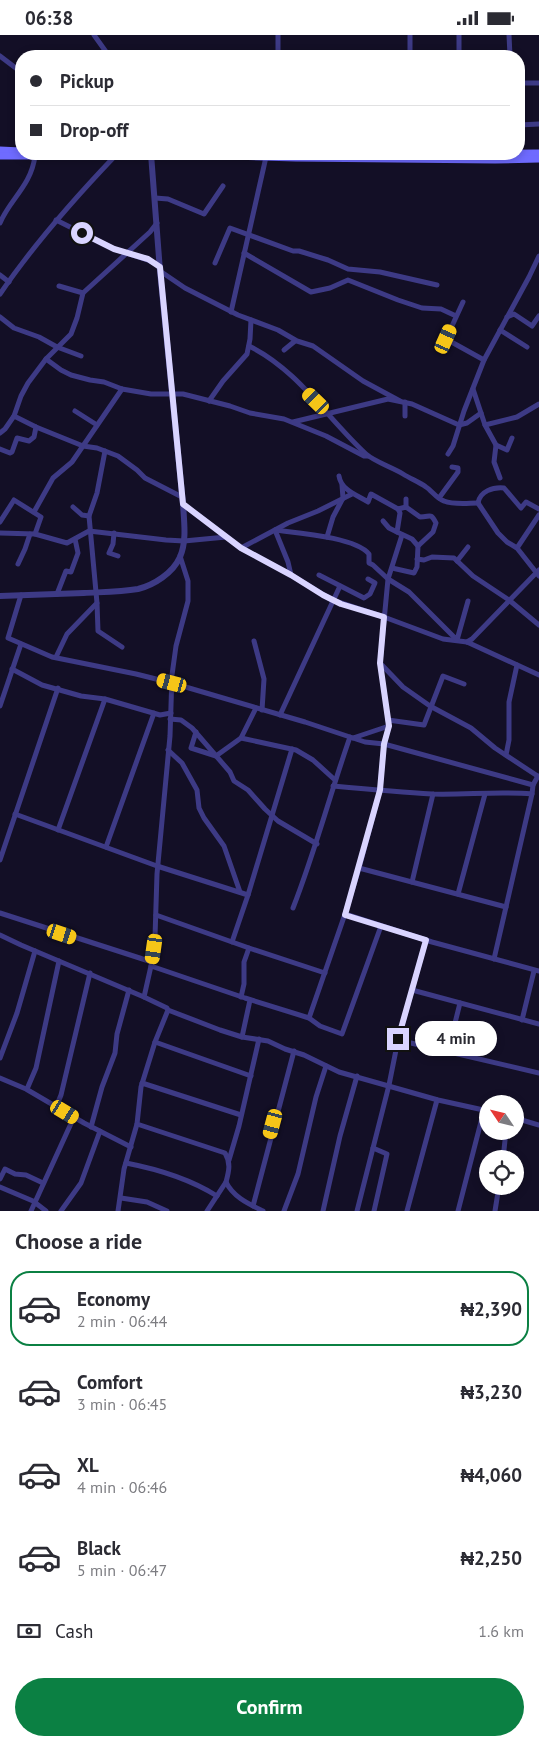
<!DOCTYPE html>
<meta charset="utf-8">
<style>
body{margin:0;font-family:"PT Sans",sans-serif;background:#f7f7f7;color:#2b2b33;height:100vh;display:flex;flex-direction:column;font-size:19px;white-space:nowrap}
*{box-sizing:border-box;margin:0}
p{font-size:16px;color:#7c7c81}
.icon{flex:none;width:28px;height:28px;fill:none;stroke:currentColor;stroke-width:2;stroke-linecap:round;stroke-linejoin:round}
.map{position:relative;height:1176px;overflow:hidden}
.sheet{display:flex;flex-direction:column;background:#fff;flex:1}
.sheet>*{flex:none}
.hud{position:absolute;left:15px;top:15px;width:510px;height:110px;border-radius:20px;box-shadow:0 2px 8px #0003;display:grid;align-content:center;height:110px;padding:0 15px;background:#fff}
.needle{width:32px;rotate:305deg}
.controls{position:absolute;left:479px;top:1060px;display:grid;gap:10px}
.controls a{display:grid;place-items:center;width:45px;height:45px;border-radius:50%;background:#fff;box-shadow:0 2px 8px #0003;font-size:25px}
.end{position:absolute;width:22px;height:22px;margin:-11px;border:6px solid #d9d4ff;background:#111;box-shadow:0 0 0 2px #111}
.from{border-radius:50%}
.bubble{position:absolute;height:35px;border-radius:18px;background:#fff;box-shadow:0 2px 8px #0003;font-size:16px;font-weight:700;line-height:35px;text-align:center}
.car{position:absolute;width:15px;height:30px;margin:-15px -8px;border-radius:6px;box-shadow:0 0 4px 1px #0007;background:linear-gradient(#f5c518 24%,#345 0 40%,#f5c518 0 76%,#345 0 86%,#f5c518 0)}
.hud b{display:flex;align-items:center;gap:18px;height:48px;font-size:19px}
.hud b+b{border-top:1px solid #e1e1e2}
.hud i{width:12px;height:12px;background:#2b2b33}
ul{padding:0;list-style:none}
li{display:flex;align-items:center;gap:15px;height:75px;margin:0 10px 8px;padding:0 5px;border:2px solid transparent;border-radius:20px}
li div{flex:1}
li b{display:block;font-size:19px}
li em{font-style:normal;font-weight:700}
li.current{border-color:#0b8043}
li>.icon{width:45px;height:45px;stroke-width:1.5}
h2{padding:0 15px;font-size:22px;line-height:60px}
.pay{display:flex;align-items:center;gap:12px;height:55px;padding:0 15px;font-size:19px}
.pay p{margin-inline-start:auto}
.action{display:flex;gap:10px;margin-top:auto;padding:10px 15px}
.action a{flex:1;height:58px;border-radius:30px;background:#0b8043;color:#fff;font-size:20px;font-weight:700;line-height:58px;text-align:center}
.status{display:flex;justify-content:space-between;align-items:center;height:35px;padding:0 25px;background:#fff;direction:ltr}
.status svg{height:14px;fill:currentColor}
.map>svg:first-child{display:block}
</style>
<div class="status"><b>06:38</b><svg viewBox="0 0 49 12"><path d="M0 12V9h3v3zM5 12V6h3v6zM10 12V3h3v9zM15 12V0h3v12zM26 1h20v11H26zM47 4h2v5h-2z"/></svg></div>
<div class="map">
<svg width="539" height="1176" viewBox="0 0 539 1176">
<rect width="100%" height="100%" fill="#130f26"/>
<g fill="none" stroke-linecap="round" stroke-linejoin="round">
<g stroke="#3d3a85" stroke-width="5">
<path d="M94,0L109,21"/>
<path d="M459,0V21"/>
<path d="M509,0L510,21"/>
<path d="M0,21L21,37"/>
<path d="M278,21V0"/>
<path d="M410,21V0"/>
<path d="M519,48H539"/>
<path d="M519,90L539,89"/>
<path d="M155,163L168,164L204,179L223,151"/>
<path d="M56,185L114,214L148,225L160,231"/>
<path d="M0,188C10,164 31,151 35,121"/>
<path d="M244,218L311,257L330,253L348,245L398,265L422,273L441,274L456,281"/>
<path d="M215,228L230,193L293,216H299L328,225L348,234L380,237L437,250"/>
<path d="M160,236L185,253L238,280L278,295L297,306L313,311L363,346L400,366"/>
<path d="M0,240L9,247"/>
<path d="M59,251L83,258"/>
<path d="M0,259C34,209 73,165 115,121"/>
<path d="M463,267L446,304L484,325"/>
<path d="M231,277L266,122"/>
<path d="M0,282L14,293L39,302L57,312L81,321"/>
<path d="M507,282L514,279L532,291L539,281"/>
<path d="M500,295L527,312"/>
<path d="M249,311C298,335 327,383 366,419C375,427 392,432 403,439C411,444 419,447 426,452C432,456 437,464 444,466C454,470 468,468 478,468"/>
<path d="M284,315L295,306"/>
<path d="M46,324L61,335L71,340L90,345L104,347L122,354L151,359H183L230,371L250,378L284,384L326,401L364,421H368"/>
<path d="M473,354L485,390L496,410L494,427L500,443"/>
<path d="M209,366L223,346L247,319L250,304L251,285"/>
<path d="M405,367V381"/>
<path d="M75,376L97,390"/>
<path d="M14,381L36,392L83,411L97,413L118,421L137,435L145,443L182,462"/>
<path d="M293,387L388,364L412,369L459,390L467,388L481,378"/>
<path d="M485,390L517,382L539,369"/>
<path d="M0,398L5,394L14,381L21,361L28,348L46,324L71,299L77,283L83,258L150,197L157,188"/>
<path d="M496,410L507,415L512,403"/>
<path d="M0,414L10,418L12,417L17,403L29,406L34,402L36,392"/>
<path d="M448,419L453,411L464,376L484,325L529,242L539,221"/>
<path d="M339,441C341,455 357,460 368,467L371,459L398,474L406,472L420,482C431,482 430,477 436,488L433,497L418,511L417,532L414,538L392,533"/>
<path d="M439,463L458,437V433L452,432"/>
<path d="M478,468L498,498L507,507L517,513L539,541"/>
<path d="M478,468C480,456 493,452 504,453L521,473L526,467L539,474"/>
<path d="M183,469L241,513L291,540L332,565L384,582L443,604L467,607L539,640"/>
<path d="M73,472L82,480L89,481"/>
<path d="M406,472V464"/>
<path d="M398,474L400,478L397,497L412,504L418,511"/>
<path d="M34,477L53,443L72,427L122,354"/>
<path d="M383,486L389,493L397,497"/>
<path d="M0,487L14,465L41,482L35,499"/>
<path d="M275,495C297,498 355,502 369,519V528L373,530L388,544L409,557L457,605L468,566"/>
<path d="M275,495L288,527L291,540"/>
<path d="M0,498L35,499L67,508L89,496L166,505L184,506L226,502"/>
<path d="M114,498L113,509L109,518L118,521"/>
<path d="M402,500L388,544L380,628L389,691L384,709L380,755L359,833L506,872"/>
<path d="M327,502L333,482L343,463L342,450"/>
<path d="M241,513L288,488L318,476L352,459"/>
<path d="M517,513L539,480"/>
<path d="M180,521L188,546V566L176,611L172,640L170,701L157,839L155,902L151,931L144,962L167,973L168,975L155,1007L141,1052L137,1089L225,1118C231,1128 229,1136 226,1147C233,1162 249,1169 263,1176"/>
<path d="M417,524L424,525L432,522L454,523L473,541L509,565L539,590"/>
<path d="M457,526L468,512"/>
<path d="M18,529L25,514L30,499"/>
<path d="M319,540L364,563L370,559L375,548L368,544"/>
<path d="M57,559L66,536L71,537L78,518L75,504"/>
<path d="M21,560L8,603L52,622L136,639L172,648L305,687L365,707L384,709L533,750L538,741"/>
<path d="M97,568L98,596L122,612"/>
<path d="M254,606L264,644L262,675"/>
<path d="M467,607L472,604L539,535"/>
<path d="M56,622L67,599L97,568L89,481L97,458L105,416"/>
<path d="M380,628L403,652L430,671L471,693L495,713L539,742"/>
<path d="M12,634L42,650L81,661L105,664L160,680L171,678"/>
<path d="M0,671L21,609"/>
<path d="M280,680L340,551"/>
<path d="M170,684L181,685L192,693L230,737L234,746L248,755L265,774L278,786L317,809"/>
<path d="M388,685L424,690L443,641L464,649"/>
<path d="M196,697L191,713L216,721L241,703L296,715L313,725L335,745"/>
<path d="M241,703L256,673"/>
<path d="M353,703L389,691"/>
<path d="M168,715L182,728L197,755L199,773L204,783L224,811L240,857"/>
<path d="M506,720L509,705V667L517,630"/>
<path d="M333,751C366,754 399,757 432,759C466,760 498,756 532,759L533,750"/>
<path d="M15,779L157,831L248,860"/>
<path d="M58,795L105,664"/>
<path d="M106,812L154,678"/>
<path d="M0,825L58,653"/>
<path d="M412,847L433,759"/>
<path d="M458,859L485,759"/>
<path d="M293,873C315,817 330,759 350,702"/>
<path d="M0,878L152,927"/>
<path d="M345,879L432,907L539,936"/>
<path d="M156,880L249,913L244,927V949L241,962"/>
<path d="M0,900L21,910L144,962"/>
<path d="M232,907L248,860L292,714"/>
<path d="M249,913L325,938"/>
<path d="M494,924L532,759"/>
<path d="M151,931L245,963L309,983L320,991L342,999L381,891"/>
<path d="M412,955L539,989"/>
<path d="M168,975L220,995L242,1002L268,1006L285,1014L304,1020L339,1037L438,1065L488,1076"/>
<path d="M309,983L345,879L359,833"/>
<path d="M522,985L534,936"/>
<path d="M242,1002L250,965"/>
<path d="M398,1005L539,1038"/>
<path d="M155,1007L251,1041"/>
<path d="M448,1016L460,968"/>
<path d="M0,1023L17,978L35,916"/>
<path d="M0,1043L26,1054L84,1088L131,1112"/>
<path d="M142,1048L241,1080"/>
<path d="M27,1054L36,1033L59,926"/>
<path d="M56,1072L61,1060L90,938"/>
<path d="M515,1083L539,1090"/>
<path d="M91,1092L102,1052L115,1018L117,999L129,955"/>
<path d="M373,1113L387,1119L374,1176"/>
<path d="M503,1124L506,1096"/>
<path d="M229,1125L239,1091L259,1004"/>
<path d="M126,1128C157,1134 190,1144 217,1161"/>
<path d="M0,1144L5,1134L15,1139L26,1140L43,1148"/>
<path d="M0,1152L33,1166L46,1176"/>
<path d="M121,1163L147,1167L167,1176"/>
<path d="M253,1171L294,1016"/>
<path d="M31,1176L74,1082"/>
<path d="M61,1176L81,1148L100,1096"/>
<path d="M118,1176L124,1134L137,1089"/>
<path d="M207,1176L226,1147"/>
<path d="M284,1176L298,1139L316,1062L326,1031"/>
<path d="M323,1176L340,1101L357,1041"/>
<path d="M357,1176L389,1050L398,1005L426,905"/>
<path d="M407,1176L437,1065"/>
<path d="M458,1176L484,1075"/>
<path d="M495,1176L499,1151"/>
</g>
<path stroke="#3d3a85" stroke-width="6" d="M0,561C28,560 56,559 84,558C102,557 120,557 138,554C154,550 173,538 180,522C187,506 184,486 183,469L160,236L151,119"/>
<g stroke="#6f6bff" stroke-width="7">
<path d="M0,115L21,116"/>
<path d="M386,119L539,118"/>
<path d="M0,121H115L170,119L296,123L495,125L539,124"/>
</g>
</g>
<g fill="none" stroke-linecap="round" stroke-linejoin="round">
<path stroke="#d9d4ff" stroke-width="6" d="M82,198L114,214L148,224L160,232L183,469L241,513L291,540L323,560L341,569L384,582L380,628L389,691L384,709L380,755L345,880L426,905L398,1004"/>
</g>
</svg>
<div class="controls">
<a><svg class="needle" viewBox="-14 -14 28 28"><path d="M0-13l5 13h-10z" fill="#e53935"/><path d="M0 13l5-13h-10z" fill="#7c7c81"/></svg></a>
<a><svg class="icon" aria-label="locate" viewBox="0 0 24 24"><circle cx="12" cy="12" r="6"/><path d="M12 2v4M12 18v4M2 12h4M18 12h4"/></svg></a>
</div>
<i class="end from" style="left:82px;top:198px"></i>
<i class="end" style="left:398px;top:1004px"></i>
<div class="bubble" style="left:415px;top:986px;width:82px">4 min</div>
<i class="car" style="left:446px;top:304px;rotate:24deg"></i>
<i class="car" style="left:316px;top:366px;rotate:314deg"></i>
<i class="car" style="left:172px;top:648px;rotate:285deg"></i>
<i class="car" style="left:62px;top:899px;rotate:108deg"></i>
<i class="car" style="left:154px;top:914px;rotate:188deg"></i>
<i class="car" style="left:65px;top:1077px;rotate:121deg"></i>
<i class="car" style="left:273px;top:1089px;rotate:195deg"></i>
<div class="hud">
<b><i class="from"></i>Pickup</b>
<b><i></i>Drop-off</b>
</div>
</div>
<section class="sheet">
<h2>Choose a ride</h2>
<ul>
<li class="current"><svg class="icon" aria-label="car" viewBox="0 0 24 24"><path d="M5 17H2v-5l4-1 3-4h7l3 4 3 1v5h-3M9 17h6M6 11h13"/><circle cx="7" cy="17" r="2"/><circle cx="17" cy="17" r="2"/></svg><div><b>Economy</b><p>2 min · 06:44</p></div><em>₦2,390</em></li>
<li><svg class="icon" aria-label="car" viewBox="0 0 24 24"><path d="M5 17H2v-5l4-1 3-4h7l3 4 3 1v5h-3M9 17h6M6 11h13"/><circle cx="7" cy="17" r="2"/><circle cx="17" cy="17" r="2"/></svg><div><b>Comfort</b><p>3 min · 06:45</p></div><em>₦3,230</em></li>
<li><svg class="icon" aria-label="car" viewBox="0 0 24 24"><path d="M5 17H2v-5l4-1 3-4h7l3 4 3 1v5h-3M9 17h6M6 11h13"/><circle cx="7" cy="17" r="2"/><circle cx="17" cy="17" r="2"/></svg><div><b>XL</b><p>4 min · 06:46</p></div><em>₦4,060</em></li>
<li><svg class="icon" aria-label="car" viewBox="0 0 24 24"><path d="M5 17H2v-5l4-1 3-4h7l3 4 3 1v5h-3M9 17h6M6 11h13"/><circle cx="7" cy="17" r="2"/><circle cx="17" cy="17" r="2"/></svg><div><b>Black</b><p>5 min · 06:47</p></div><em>₦2,250</em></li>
</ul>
<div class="pay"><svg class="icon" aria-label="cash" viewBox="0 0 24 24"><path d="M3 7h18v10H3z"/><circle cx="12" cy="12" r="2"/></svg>Cash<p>1.6 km</p></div>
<div class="action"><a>Confirm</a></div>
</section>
